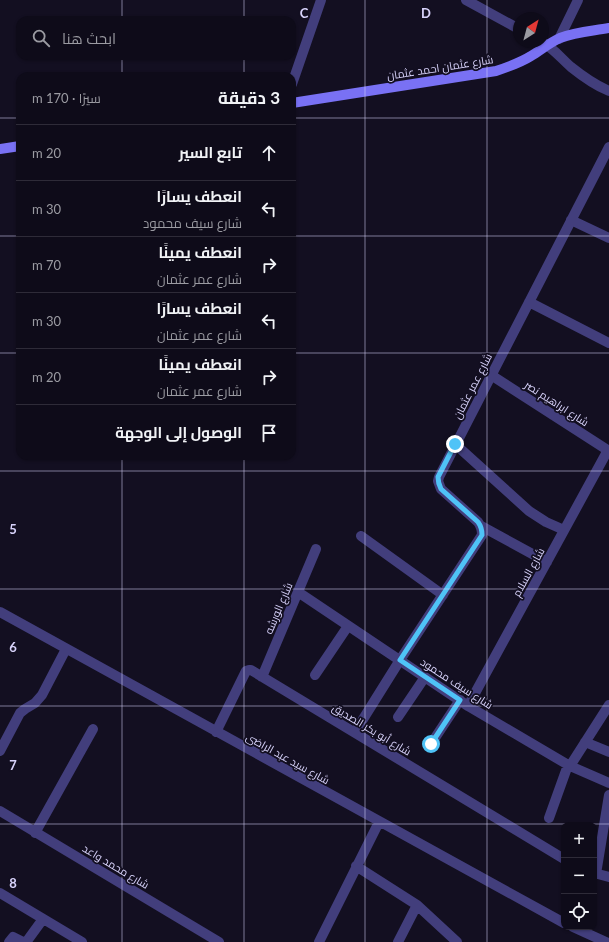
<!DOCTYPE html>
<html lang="ar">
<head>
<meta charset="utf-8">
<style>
	body { margin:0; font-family:Lato,Cairo,sans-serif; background:#1c1926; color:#f1f3f6; direction:rtl }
	.controls { position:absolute; right:12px; bottom:12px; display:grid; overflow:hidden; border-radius:8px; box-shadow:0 1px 3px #0004 }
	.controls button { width:36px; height:36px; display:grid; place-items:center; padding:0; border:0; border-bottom:1px solid #2e2b38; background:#0e0b19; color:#f1f3f6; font:20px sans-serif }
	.compass { position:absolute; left:513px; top:12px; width:36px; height:36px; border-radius:50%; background:#0e0b19; box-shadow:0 1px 3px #0004; rotate:36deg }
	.stop { position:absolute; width:12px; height:12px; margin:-9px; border:3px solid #4fc3f7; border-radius:50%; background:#fff }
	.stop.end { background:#4fc3f7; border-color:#fff; box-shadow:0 1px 4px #0008 }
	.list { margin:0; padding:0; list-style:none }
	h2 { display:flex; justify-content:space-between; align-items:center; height:52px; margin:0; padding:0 16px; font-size:17px }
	h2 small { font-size:13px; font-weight:400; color:#9b9ba2 }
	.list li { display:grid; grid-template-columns:26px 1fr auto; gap:12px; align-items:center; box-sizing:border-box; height:56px; padding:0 16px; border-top:1px solid #2e2b38 }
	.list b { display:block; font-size:15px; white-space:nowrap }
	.list p { margin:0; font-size:13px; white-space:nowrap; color:#9b9ba2 }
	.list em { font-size:13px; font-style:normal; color:#9b9ba2 }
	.icon { flex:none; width:22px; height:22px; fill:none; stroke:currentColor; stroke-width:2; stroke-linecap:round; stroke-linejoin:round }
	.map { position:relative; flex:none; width:609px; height:942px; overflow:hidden; direction:ltr }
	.search { position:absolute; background:#0e0b19; box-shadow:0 1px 3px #0004; left:16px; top:16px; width:280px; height:44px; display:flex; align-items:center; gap:10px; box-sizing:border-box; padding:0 14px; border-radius:12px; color:#9b9ba2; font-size:15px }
	.panel { position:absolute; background:#0e0b19; box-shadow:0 1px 3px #0004; left:16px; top:72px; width:280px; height:388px; border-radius:12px; direction:rtl }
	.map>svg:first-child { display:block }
</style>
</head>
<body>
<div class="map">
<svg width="609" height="942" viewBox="0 0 609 942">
	<rect width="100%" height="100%" fill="#130f21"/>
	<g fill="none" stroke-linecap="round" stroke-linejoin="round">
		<path stroke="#423e7c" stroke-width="10" d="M466,0L519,29
			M559,39L578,0
			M542,42C553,48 562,59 571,67C581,75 597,86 609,91
			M292,84L321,0
			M571,220L609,238
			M529,302L609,343
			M491,375L609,451
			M455,444L529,511L546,522L564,530
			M481,526L547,562
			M361,536L443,595
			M298,592L468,706L570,766L609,783
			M0,612L564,923
			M315,675L348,626
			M262,677L316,549
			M468,706L608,450
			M398,717L425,677
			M216,732L246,671L249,670H251L564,859
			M355,732L400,660L482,535C482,529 481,526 478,522L441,489L438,481L439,477L609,147
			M585,742L609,752
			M431,744L460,700
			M0,751L20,713L25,709L35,703L42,695L66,649
			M570,766L609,705
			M0,811L219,942
			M549,818L568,765
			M35,833L93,729
			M356,866L417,905L457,942
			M594,873L609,877
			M596,874L609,795
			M0,893L82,942
			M573,927L606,942
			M9,942L13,937L23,942L27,941L43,919
			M319,942L379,822
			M398,942L417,905"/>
		<path stroke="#7971f4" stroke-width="10" d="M292,103L496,71C508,67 520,63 531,56C541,50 549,43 560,38C576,32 593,31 609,28
			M0,149L20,146"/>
	</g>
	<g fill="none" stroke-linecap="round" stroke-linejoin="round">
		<path stroke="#4fc3f7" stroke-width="5" d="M431,744L460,700L400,660L482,535C482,530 481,526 478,522L441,489C439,485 438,482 438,477L455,444"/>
	</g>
	<path fill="none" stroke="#d8d3fb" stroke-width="1" stroke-opacity="0.55" d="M122,0V20M244,0V20M365,0V942M487,0V942M122,56V76M244,56V76M0,118H20M292,118H609M0,236H20M292,236H609M0,353H20M292,353H609M122,456V942M244,456V942M0,471H609M0,589H609M0,706H609M0,824H609"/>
	<g text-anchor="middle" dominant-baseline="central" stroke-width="3.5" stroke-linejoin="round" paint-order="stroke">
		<g font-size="11" fill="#d8d3fb" stroke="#130f21">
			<text transform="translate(440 67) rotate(-9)">شارع عثمان احمد عثمان</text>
			<text transform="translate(472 386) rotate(-63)">شارع عمر عثمان</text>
			<text transform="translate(557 403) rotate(33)">شارع ابراهيم نصر</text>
			<text transform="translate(528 572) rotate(-61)">شارع السلام</text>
			<text transform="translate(278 608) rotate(-67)">شارع الورشه</text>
			<text transform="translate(457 683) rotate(33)">شارع سيف محمود</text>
			<text transform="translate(372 729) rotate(31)">شارع أبو بكر الصديق</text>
			<text transform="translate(288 758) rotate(29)">شارع سيد عبد الراضى</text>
			<text transform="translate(116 866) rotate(31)">شارع محمد واعد</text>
		</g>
	</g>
	<g font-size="13" text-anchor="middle" font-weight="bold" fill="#d8d3fb" stroke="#130f21" stroke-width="3.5" stroke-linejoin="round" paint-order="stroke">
		<text x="304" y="18">C</text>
		<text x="426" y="18">D</text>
		<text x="13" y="534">5</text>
		<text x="13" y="652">6</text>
		<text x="13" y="770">7</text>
		<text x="13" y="888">8</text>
	</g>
</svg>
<div class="controls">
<button>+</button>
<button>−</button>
<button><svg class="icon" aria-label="locate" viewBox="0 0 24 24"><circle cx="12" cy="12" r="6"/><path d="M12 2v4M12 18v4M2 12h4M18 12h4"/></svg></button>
</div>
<svg class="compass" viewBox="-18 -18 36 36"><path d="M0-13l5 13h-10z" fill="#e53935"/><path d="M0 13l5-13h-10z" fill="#9b9ba2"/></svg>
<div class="stop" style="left:431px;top:744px"></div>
<div class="stop end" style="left:455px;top:444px"></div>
<div class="search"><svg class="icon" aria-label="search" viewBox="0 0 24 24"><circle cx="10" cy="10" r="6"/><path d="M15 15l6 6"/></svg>ابحث هنا</div>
<section class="panel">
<h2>3 دقيقة<small>سيرًا · 170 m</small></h2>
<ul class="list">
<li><svg class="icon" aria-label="ahead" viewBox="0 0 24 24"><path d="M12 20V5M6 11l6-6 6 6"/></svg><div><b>تابع السير</b></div><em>20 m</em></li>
<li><svg class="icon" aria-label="left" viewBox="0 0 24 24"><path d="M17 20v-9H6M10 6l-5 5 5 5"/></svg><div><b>انعطف يسارًا</b><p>شارع سيف محمود</p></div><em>30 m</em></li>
<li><svg class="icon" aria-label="right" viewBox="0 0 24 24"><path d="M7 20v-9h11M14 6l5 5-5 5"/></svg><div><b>انعطف يمينًا</b><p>شارع عمر عثمان</p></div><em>70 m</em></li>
<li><svg class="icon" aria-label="left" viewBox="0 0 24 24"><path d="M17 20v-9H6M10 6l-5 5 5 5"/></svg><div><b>انعطف يسارًا</b><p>شارع عمر عثمان</p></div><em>30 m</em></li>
<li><svg class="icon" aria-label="right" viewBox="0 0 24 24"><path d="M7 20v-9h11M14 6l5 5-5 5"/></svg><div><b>انعطف يمينًا</b><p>شارع عمر عثمان</p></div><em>20 m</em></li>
<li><svg class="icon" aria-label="arrive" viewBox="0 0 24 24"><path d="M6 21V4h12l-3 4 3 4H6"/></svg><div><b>الوصول إلى الوجهة</b></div></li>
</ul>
</section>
</div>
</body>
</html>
